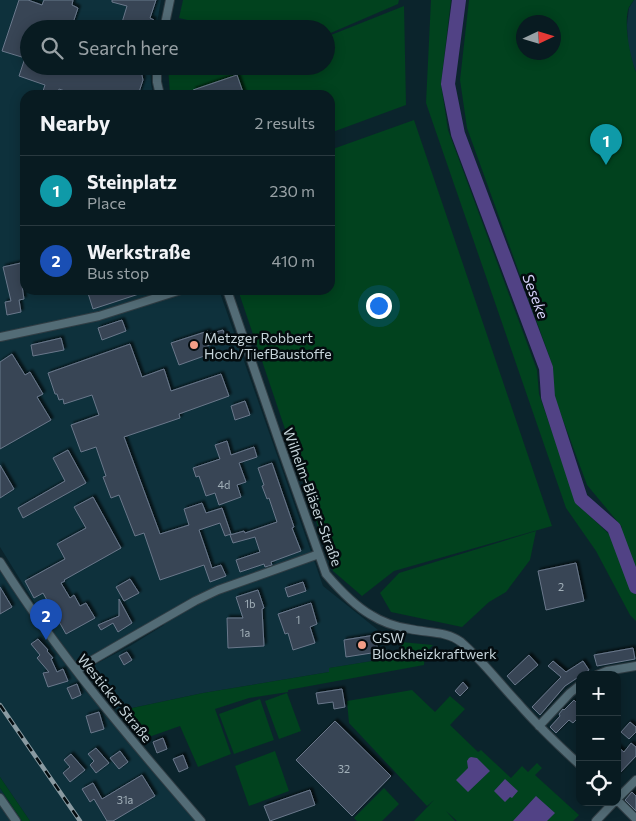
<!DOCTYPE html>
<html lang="en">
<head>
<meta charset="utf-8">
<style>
	body { margin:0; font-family:Commissioner,sans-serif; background:#11242a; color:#f1f3f6 }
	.controls { position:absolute; right:15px; bottom:15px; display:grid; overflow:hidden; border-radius:10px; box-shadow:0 2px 12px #0003 }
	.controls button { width:45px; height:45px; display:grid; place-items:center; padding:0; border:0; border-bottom:1px solid #29393f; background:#081b21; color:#f1f3f6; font:25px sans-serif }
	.compass { position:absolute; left:516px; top:15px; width:45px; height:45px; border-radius:50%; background:#081b21; box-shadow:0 2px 12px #0003; rotate:86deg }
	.you { position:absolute; left:378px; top:305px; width:18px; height:18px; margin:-12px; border:4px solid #fff; border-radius:50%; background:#1a73e8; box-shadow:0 0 0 8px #1a73e833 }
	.badge { display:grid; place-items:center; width:32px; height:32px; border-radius:50%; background:#f49e87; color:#fff; font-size:16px; font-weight:700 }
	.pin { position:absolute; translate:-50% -41px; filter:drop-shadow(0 1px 2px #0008) }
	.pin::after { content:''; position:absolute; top:26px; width:18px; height:15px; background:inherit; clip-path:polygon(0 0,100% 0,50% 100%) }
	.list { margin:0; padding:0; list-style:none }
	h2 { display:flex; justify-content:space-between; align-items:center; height:65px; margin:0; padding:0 20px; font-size:21px }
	h2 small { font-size:16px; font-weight:400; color:#98a1a5 }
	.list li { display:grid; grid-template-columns:32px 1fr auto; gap:15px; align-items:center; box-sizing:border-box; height:70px; padding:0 20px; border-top:1px solid #29393f }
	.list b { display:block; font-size:19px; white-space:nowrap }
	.list p { margin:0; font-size:16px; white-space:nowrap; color:#98a1a5 }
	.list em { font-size:16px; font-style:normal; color:#98a1a5 }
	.icon { flex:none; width:28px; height:28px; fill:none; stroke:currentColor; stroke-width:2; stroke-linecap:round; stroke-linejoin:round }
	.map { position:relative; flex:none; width:636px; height:821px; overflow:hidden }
	.search { position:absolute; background:#081b21; box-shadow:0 2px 12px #0003; left:20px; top:20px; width:315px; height:55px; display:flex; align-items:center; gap:12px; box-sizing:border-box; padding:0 18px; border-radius:28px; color:#98a1a5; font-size:19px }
	.panel { position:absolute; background:#081b21; box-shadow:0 2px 12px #0003; left:20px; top:90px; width:315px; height:205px; border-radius:15px }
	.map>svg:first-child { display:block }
</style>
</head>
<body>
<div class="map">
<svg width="636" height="821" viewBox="0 0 636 821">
	<defs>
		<filter id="shadow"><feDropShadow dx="2.5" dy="-2.5" stdDeviation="1" flood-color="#0009"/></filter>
	</defs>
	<rect width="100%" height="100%" fill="#0b242c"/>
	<path fill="#0e313c" d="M0,0H161L156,29H29V66H150L151,84L153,95H25V290H219L323,586L378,630L385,659L330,668L329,672L203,693L118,711L88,673L90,667L130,646L164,625L162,619L79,667L47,623L0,547Z
		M634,0H636V72L633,65L628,45L627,25L629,8Z
		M0,563L45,635L197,821H30L0,777Z
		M0,788L22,821H0Z"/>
	<path fill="#01421e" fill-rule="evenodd" d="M183,0H399L398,4L326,35V29H224L179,18Z
		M431,0H451L441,84L448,130L537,370L539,394L577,504L610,535L615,546L622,527L587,485L553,393L552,364L467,128L460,80L469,0H634C632,2 631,5 629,7C623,22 630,57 636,72V621L630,615L596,551L566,508L426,103ZM524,22H554V52H524Z
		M404,6L406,105L330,133V95H170L168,66H326V37Z
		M174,22L205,29H173Z
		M414,120L552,526L394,571L362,596L333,571L238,290H330V150Z
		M536,531L530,560L506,592L489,602L462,627L391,612L380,593L399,573Z
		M401,642L433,645L425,653L424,665L288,690V692L249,698L215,709L231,754L198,767L180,726L146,738L144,735L140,739L118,711L203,693L329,672V668L403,656Z
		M412,690L435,712L450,696L465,709L450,725L478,752L481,750L511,778L522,766L528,772L537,763L542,768L535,775L579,815L573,821H457L446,811L455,821H414L434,800L427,806L349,723L347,701Z
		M287,693L301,731L279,739L265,701Z
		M260,699L274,740L234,754L219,714Z
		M275,751L289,791L249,806L235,766Z
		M0,777L30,821H22L0,788Z
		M384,788L399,804L382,821H357L354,818Z"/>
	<path fill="#514285" d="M471,757L477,758L490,771L468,792L456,780L468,768L467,761L469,758Z
		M505,779L518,791L512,798L510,797L505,802L494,791Z
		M536,796L555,813L547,821H513Z"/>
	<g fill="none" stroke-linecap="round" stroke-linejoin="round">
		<path stroke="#514285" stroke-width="14" d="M459,0L448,84L458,134L546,368L548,397L581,499L614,528L636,587"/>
	</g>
	<path fill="#374455" stroke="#6a788b" filter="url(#shadow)" d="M19,0H28L42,5L44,0H73L72,5L78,8L71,29H29V66H140L143,80L138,95H77L59,89L57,95H46L42,94L45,85L19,76L25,58L2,51Z
		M112,0H156L150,18L154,20L151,29H120L127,6L112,2Z
		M237,75L244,95H195L193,90Z
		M25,262V279H21L24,299L19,300L21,312L7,315L5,302L11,301L3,267Z
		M87,290H148V291L93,309Z
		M122,320L126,331L102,340L98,328Z
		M223,330L227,340L204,347L207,355L179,365L171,343L208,331L209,334Z
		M61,338L64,350L33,356L31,345Z
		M130,344L142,377L164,369L171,391L221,374L229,396L179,414L180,418L124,437L160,534L189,525L184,509L202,503L206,513L222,508L231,534L225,536L220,523L199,530L212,568L221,565L226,576L210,582L204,565L160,580L144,533L135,536L119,495L111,498L103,477L106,476L96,447L81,452L71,425L99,415L92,395L64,404L63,399L59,400L57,394H55L48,373Z
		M12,354L25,375L30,372L43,394L37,397L51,420L0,449V362Z
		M245,401L250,415L235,420L231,406Z
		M227,441L231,455L254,447L257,457L239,463L246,482L237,485L241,497L219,505L215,493L206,496L199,476L196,477L193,468L220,459L215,445Z
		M68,450L86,483L23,518L18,508L65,481L53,458Z
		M272,463L294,527L292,528L301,551L271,562L272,565L265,567L264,564L240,572L236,560L260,552L255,537L233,543L230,535L244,531L245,533L277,522L269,498L267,499L262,486L264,485L258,468Z
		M0,465L14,489L0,498Z
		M93,497L121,548L64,580L65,581L61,583L70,598L74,595L80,606L86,603L95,618L66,634L43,593L34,598L25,581L65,559L57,544L86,528L74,507Z
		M576,563L584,601L546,610L538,571Z
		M130,579L139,593L124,601L116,587Z
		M303,582L306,591L288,597L285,588Z
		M0,587L12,607L0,614Z
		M258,590L264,608L262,609L264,646L228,648L227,618H243L236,597Z
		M119,599L132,623L118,632L113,623L101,630L98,625L119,616Z
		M311,603L317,624L310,627L315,643L293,650L288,633L285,634L278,614Z
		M375,635L378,652L346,657L344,640Z
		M38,639L48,650L47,651L53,658L51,659L57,672L63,669L68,681L48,687L43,673L49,672L37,658L40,655L31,644Z
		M633,648L635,659L597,666L594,655Z
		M127,652L132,660L124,665L119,656Z
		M529,655L538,665L515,685L507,676Z
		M553,661L566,672L583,661L589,670L582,675H580V676L565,686L540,715L532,707L561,677L548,666Z
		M463,682L468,688L460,696L455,691Z
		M77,684L81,695L72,699L67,688Z
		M342,689L345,707L334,709L333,702L318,704L316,693Z
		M574,700L580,706V712L577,715L578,718L573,723L569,720L556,733L550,727L560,716L559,714L563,709L564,710Z
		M99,712L104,729L91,733L86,716Z
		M335,721L391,776L352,816L296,760Z
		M630,722L636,727V732L629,739L621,732Z
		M163,738L167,749L157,753L153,742Z
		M631,743L636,747V756L617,776V746L624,752Z
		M96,748L109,763L96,773L90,765L94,761L88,754Z
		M120,751L128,762L119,769L110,758Z
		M71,754L85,770L70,782L63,773L70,767L64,760Z
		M183,755L188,768L179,772L173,759Z
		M142,775L155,796L113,821H107L94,799L90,802L82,789L93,783L102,799Z
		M310,790L315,805L270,821L264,806Z
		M632,792L636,796V811L625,800Z"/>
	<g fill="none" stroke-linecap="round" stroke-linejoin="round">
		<defs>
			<path id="minor" d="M164,29L170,0
				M157,66V82L160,95
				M227,290L282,450L326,574C338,588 355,606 371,615C382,622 397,627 410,629C427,633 447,631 461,642C482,660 499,683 518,703C537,725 558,745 580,765
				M0,337L99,316L181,290
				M0,562C58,654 129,738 201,821
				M77,671L84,665L127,640L195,601L218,590L319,554
				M597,675L607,671L636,666
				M539,726L570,693L580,685
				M0,798L16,821
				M617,799L636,780
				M617,800L636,819
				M596,821L614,802"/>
		</defs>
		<use href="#minor" stroke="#303d44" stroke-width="10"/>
		<use href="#minor" stroke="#536c76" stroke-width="8"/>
		<defs>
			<path id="rail" d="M0,705L80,821"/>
		</defs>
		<use href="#rail" stroke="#8a9ba2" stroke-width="4.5"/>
		<use href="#rail" stroke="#040c0f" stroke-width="2.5" stroke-dasharray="8" stroke-linecap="butt"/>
	</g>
	<g fill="#f49e87" stroke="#040c0f" stroke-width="2">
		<circle cx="194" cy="345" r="5"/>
		<circle cx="362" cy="645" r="5"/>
	</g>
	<g text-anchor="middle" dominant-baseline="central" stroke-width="5" stroke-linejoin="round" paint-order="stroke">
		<g font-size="11" fill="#a2b0b9">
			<text x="224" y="484">4d</text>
			<text x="561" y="586">2</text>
			<text x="250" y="603">1b</text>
			<text x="298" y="619">1</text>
			<text x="245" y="632">1a</text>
			<text x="344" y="768">32</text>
			<text x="125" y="799">31a</text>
		</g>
		<g font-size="14" fill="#c6d4da" stroke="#040c0f" text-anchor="start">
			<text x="204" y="337">Metzger Robbert<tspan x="204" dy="16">Hoch/TiefBaustoffe</tspan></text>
			<text x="372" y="637">GSW<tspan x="372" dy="16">Blockheizkraftwerk</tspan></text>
		</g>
		<g font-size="14" fill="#c6d4da" stroke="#040c0f">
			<text transform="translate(313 497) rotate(70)">Wilhelm-Bläser-Straße</text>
			<text transform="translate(115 698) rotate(51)">Westicker Straße</text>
		</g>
		<g font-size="15" font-style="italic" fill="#d7d2fa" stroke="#040c0f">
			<text transform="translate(536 296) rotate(69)">Seseke</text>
		</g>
	</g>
</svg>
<div class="controls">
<button>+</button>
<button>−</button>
<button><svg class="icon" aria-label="locate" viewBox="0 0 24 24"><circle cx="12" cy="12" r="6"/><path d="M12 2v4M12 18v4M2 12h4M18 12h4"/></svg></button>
</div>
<svg class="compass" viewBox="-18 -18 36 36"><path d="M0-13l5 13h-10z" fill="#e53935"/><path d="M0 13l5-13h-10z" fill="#98a1a5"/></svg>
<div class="you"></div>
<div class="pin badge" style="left:606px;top:165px;background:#0f9aa8">1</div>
<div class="pin badge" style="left:46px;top:640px;background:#1a4fb4">2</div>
<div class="search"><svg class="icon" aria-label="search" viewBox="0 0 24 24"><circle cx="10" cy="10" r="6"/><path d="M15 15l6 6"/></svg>Search here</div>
<section class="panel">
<h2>Nearby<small>2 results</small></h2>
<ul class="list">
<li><span class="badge" style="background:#0f9aa8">1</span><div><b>Steinplatz</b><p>Place</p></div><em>230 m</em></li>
<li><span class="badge" style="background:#1a4fb4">2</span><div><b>Werkstraße</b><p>Bus stop</p></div><em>410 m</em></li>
</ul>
</section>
</div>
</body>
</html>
